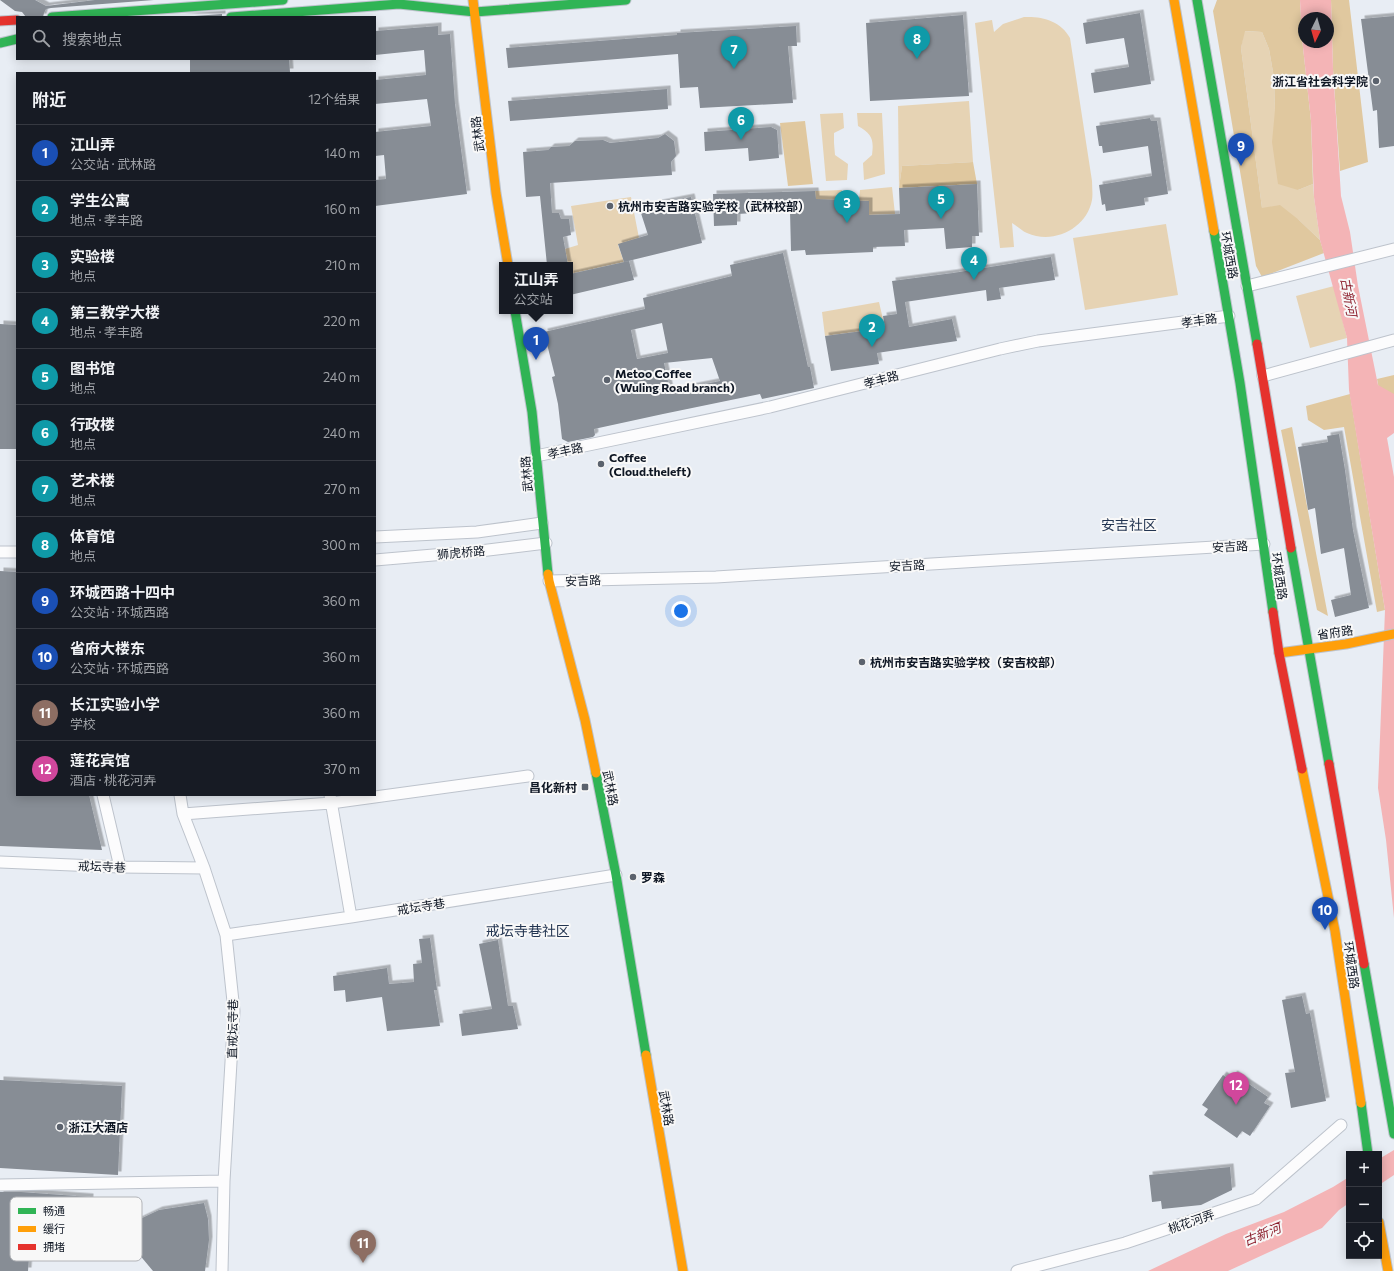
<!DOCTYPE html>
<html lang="zh">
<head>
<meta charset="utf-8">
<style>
	body { margin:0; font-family:Commissioner,"Noto Sans SC",sans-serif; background:#20242c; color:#f1f3f6 }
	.controls { position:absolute; right:12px; bottom:12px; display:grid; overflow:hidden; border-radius:0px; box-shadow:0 2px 10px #0003 }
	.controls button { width:36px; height:36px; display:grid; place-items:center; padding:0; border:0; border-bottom:1px solid #363941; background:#171b24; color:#f1f3f6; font:20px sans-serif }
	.compass { position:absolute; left:1298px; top:12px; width:36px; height:36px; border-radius:50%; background:#171b24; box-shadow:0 2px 10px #0003; rotate:185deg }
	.you { position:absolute; left:681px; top:611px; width:14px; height:14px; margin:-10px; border:3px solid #fff; border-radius:50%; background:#1a73e8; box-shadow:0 0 0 6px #1a73e833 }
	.badge { display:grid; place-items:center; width:26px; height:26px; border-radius:50%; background:#aeb2b8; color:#fff; font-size:13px; font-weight:700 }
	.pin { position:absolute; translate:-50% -33px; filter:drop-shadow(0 1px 2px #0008) }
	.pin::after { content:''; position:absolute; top:21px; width:14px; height:12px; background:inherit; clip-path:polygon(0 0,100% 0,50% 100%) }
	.popup { position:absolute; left:499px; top:262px; width:74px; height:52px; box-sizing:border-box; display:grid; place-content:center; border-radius:0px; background:#171b24; filter:drop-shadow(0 1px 3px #0005); font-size:13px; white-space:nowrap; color:#9ea1a6 }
	.popup b { font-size:15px; color:#f1f3f6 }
	.popup::after { content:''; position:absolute; left:50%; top:100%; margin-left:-8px; border:8px solid transparent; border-top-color:#171b24 }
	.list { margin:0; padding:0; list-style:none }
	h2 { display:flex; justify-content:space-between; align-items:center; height:52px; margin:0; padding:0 16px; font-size:17px }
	h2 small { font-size:13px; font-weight:400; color:#9ea1a6 }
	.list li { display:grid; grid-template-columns:26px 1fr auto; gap:12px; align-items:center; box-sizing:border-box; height:56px; padding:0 16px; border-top:1px solid #363941 }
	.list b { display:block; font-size:15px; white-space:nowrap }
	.list p { margin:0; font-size:13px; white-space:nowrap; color:#9ea1a6 }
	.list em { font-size:13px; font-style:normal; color:#9ea1a6 }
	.icon { flex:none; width:22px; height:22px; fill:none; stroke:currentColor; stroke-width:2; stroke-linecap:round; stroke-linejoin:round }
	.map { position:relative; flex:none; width:1394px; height:1271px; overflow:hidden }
	.search { position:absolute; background:#171b24; box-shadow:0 2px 10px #0003; left:16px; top:16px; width:360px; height:44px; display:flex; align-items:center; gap:10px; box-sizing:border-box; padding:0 14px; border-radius:0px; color:#9ea1a6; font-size:15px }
	.panel { position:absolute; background:#171b24; box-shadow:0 2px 10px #0003; left:16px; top:72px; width:360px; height:724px; border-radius:0px }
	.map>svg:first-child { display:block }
</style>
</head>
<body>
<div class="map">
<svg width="1394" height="1271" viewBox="0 0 1394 1271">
	<defs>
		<filter id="shadow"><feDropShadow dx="3.5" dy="-3.5" stdDeviation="0" flood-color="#0004"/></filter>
	</defs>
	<rect width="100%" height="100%" fill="#e8edf4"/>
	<path fill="#e6d3b4" d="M1024,17C1042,16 1061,21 1070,38L1092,181C1092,187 1093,194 1092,200C1087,228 1054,245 1027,233C1022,231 1017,226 1012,223L1014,247L1000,248L975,23L992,20L994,32L1003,24Z
		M1244,31L1262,32L1269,49L1274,78L1275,110L1298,190L1313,184L1314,197L1320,240L1299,220L1262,208L1241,48Z
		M969,101L973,162L902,166L899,188L898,106Z
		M843,113L844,128L834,133V143L835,155L848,164L847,180L826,181L820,114Z
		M857,113H882L885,174L864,180L863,163L872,155C874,139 872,134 858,126Z
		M892,187L895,214L869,215V201H859L860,190Z
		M842,190V200L816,209L815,191Z
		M631,197L639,238L618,245L624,262L570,274V265H568L565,249L578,245L571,206Z
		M1166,224L1178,295L1085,310L1073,238Z
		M1334,286L1347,338L1310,348L1296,296Z
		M879,302L885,328L825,336L822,312Z"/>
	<path fill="#e0c89f" d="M1217,0H1300L1302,38L1311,121L1313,184L1298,190L1278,184L1272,142L1275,110L1274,78L1269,49L1262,32L1245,31L1241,48L1262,208L1280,205L1299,220L1320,240L1324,253L1262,277L1256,266L1213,11Z
		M1331,0H1349L1368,162L1340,171L1333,69Z
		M805,121L813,184L788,186L780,123Z
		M973,162L977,184L899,188L902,166Z
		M1394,375V422L1385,420L1377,379Z
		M1350,394L1385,610L1377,612L1344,427L1324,430L1308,420L1306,406Z
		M1292,427L1328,616L1317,610L1281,430Z"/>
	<path fill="#f4b4b6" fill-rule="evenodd" d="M1300,0H1331L1333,69L1341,196L1350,232L1358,286L1378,385L1394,394V433L1387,438L1394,477V918L1386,840L1378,788L1385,610L1349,390L1347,338L1320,240L1314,197L1311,121L1302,38ZM1304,18H1328V42H1304Z
		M1394,1150V1175L1379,1185V1159Z
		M1349,1177V1203L1339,1210L1322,1228L1228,1271H1148L1226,1234L1284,1212L1333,1187Z"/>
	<path fill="#878d95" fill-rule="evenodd" filter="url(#shadow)" d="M0,0H35L46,6L95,0H154L51,8L46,9L44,13L43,17H26L22,12L15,11Z
		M1140,13L1151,84L1094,93L1091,73L1129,67L1124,38L1086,44L1083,23Z
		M222,14V17H181Z
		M963,15L969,96L870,101L866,23Z
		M1394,16V146L1379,148L1377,110L1373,111L1361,19Z
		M438,26V35L450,34L455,104L467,194L375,206V180L386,179L384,155L375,156V132L431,126L427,99L375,104V80L426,75L424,50L375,55V31Z
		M796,26L797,46H788L793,103L700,108L698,87L680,88L678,54L508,68L506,48L677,35V33Z
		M190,59H289L290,72L190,73Z
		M667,89L668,109L510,121L508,101Z
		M1150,118L1151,121H1157L1168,194L1144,198L1145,205L1106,211L1105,204L1102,205L1099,185L1152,176L1148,146L1103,153L1102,146H1099L1096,126Z
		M771,127L777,130L779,158L749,161L748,148L705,151L704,132Z
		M665,134L674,141L676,156L671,162L672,175L550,183L552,213H559L561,219H569L571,235L563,237L568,265H547L540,196L526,197L523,152L548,150L551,147L569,146L575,141L603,140L610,143L658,138Z
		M977,184L979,236H972V247L946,249L944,228L904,230L905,246L873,247V252L806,255L805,250L791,251L790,211L737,214V225L714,226L713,194L815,191L816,199L869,201V215L900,214L899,188Z
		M691,197L702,243L624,262L618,244L648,235L639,207Z
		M783,253L808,367H810L814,388L762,399L760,394L663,414L594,429L595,435L593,437L568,442L562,439L558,404L552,377L555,376L544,332L645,309L643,298L732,276L730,265ZM662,323L668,353L637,359L631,330ZM712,358L720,381L670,391L664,363Z
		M1051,257L1055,280L999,288L1001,299L987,301L986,290L905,302L909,327L952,319L957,341L877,353L879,364L831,371L825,336L885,328L883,316L897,314L892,281L953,273Z
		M629,261L634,280L570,295V274Z
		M0,324L17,325V449H0Z
		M1339,434L1345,470L1353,530L1369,608L1335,617L1331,600L1351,595L1344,548L1321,554L1315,508L1308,510L1298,447L1328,442L1327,436Z
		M0,571L17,572V795H89L102,850L0,846Z
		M430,938L437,990H434L440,1026L387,1031L382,997L346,1002L345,990L334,991L333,976L387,968L389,984L414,982L413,964L422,963L419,939Z
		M498,940L508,1006H513L518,1029L462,1036L459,1014L492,1009L479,944Z
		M1302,996L1306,1014L1310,1013L1326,1101L1291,1108L1285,1073L1295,1072L1282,1000Z
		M1234,1074L1268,1097L1264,1103L1270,1106L1250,1136L1242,1131L1237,1138L1204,1115L1208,1109L1202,1105L1223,1075L1230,1080Z
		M0,1080L122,1086L118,1175L0,1168Z
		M1230,1167L1232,1190L1201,1205L1162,1209L1161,1201L1152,1202L1149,1175Z
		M0,1192H21L90,1197L88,1247L30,1243L28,1271H0Z
		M204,1203L208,1219L209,1240L205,1271H153L138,1253L125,1234L138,1220L159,1210Z"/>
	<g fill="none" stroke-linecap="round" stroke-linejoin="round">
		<defs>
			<path id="street" d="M1247,286L1394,249
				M1263,376L1394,340
				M536,456L770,407L1000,349L1038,341L1229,316
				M375,537L477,532L542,523
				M0,552H17
				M375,560L480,551L546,543
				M549,581L716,577L1264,544
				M103,795L120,867
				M180,795L183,814L204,868L226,935L234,1011L224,1181L222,1271
				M330,795L351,917
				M183,814L331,803L528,776
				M0,862L120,867L204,868
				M226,935L351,917L616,875
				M0,1185L224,1181
				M1017,1271L1125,1243L1256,1199L1341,1125"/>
			<path id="fast" d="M1197,0L1257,344
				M52,17L283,0
				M231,17L399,4L475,12L626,0
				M0,43L17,39
				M1214,231L1240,383L1273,612
				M515,311L532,412L548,574
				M1291,548L1329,764
				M596,773L616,875L646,1055
				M1364,964L1394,1134
				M1361,1103L1368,1154"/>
			<path id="slow" d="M473,0L496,193L508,265
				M1174,0L1214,231
				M548,574L549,581L585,720L596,773
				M1279,653L1346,644L1394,634
				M1302,769L1335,931L1361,1103
				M646,1055L683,1271
				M1379,1222L1388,1271"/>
			<path id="jam" d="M0,21L17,20
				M1257,344L1291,548
				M1273,612L1279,653L1302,769
				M1329,764L1364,964"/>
		</defs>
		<use href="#street" stroke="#bdc3cc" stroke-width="13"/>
		<use href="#fast" stroke="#bdc3cc" stroke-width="11"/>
		<use href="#slow" stroke="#bdc3cc" stroke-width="11"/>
		<use href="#jam" stroke="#bdc3cc" stroke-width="11"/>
		<use href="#street" stroke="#fcfcfd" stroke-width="11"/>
		<use href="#fast" stroke="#30b455" stroke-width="9"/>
		<use href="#slow" stroke="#ff9f0a" stroke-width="9"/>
		<use href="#jam" stroke="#e5322d" stroke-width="9"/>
	</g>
	<g fill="#5b626d" stroke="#f8f8f8" stroke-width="1.5">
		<circle cx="1376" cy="81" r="4"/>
		<circle cx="610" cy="206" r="4"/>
		<circle cx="607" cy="380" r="4"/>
		<circle cx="601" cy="464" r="4"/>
		<circle cx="862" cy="662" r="4"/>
		<rect x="581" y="783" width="8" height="8" rx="2"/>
		<circle cx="633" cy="877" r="4"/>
		<circle cx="60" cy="1127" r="4"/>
	</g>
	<g text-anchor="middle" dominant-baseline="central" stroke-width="4" stroke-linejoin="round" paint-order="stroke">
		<g font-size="12" font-weight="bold" fill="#0f1724" stroke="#f8f8f8" text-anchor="start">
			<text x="1368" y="81" text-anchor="end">浙江省社会科学院</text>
			<text x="618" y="206">杭州市安吉路实验学校（武林校部）</text>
			<text x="615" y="373">Metoo Coffee<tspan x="615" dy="14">(Wuling Road branch)</tspan></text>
			<text x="609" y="457">Coffee<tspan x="609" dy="14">(Cloud.theleft)</tspan></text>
			<text x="870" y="662">杭州市安吉路实验学校（安吉校部）</text>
			<text x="577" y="787" text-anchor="end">昌化新村</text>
			<text x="641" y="877">罗森</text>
			<text x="68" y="1127">浙江大酒店</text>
		</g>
		<g font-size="12" fill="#0f1724" stroke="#f8f8f8">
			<text transform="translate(477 134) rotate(-97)">武林路</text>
			<text transform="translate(1230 255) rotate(80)">环城西路</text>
			<text transform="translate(1199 320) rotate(-8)">孝丰路</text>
			<text transform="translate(881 379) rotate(-15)">孝丰路</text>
			<text transform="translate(565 450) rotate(-12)">孝丰路</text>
			<text transform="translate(526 474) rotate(-95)">武林路</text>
			<text transform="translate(1230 546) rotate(-3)">安吉路</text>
			<text transform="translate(461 552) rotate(-5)">狮虎桥路</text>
			<text transform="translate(907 565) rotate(-3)">安吉路</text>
			<text transform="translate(1280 576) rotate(82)">环城西路</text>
			<text transform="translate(583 580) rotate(-2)">安吉路</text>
			<text transform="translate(1335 632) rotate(-8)">省府路</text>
			<text transform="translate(611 788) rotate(79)">武林路</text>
			<text transform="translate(102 866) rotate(2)">戒坛寺巷</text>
			<text transform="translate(421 906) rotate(-9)">戒坛寺巷</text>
			<text transform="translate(1352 965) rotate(82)">环城西路</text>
			<text transform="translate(232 1029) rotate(-89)">直戒坛寺巷</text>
			<text transform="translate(667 1108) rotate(80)">武林路</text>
			<text transform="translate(1191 1221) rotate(-19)">桃花河弄</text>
		</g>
		<g font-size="13" font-style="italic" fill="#8c1f2d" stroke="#f8f8f8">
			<text transform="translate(1349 297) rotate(80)">古新河</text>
			<text transform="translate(1262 1234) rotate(-22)">古新河</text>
		</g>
		<g font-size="14" fill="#233551" stroke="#f8f8f8">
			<text x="1129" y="524">安吉社区</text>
			<text x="528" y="930">戒坛寺巷社区</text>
		</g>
	</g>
	<rect x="10" y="1197" width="132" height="64" rx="6" fill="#f8f8f8" stroke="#b2b4b8" stroke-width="1"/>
	<rect x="18" y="1208" width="18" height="6" fill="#30b455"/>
	<rect x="18" y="1226" width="18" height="6" fill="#ff9f0a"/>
	<rect x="18" y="1244" width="18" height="6" fill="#e5322d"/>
	<g font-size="11" fill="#0f1724">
		<text x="43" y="1215">畅通</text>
		<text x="43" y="1233">缓行</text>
		<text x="43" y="1251">拥堵</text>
	</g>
</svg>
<div class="controls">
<button>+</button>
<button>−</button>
<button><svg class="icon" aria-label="locate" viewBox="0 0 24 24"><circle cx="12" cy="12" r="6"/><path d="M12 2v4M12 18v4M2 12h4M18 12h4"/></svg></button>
</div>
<svg class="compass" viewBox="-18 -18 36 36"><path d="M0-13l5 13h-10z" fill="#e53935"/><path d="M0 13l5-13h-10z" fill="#9ea1a6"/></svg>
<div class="you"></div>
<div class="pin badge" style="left:536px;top:360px;background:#1a4fb4">1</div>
<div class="popup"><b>江山弄</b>公交站</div>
<div class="pin badge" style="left:872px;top:347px;background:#0f9aa8">2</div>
<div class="pin badge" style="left:847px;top:223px;background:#0f9aa8">3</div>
<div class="pin badge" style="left:974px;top:280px;background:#0f9aa8">4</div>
<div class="pin badge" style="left:941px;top:219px;background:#0f9aa8">5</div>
<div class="pin badge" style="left:741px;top:140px;background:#0f9aa8">6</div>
<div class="pin badge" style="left:734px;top:69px;background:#0f9aa8">7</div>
<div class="pin badge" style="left:917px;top:59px;background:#0f9aa8">8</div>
<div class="pin badge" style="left:1241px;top:166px;background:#1a4fb4">9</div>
<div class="pin badge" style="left:1325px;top:930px;background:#1a4fb4">10</div>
<div class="pin badge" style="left:363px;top:1263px;background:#8d6e63">11</div>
<div class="pin badge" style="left:1236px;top:1105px;background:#d1479c">12</div>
<div class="search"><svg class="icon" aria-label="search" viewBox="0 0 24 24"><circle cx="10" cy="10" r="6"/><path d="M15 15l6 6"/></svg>搜索地点</div>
<section class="panel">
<h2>附近<small>12个结果</small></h2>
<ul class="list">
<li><span class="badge" style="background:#1a4fb4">1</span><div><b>江山弄</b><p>公交站 · 武林路</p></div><em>140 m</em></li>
<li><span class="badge" style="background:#0f9aa8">2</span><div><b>学生公寓</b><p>地点 · 孝丰路</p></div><em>160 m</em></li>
<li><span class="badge" style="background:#0f9aa8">3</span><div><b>实验楼</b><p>地点</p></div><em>210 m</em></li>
<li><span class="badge" style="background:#0f9aa8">4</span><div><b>第三教学大楼</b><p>地点 · 孝丰路</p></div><em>220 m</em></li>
<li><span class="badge" style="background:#0f9aa8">5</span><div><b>图书馆</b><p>地点</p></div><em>240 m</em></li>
<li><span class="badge" style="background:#0f9aa8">6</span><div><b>行政楼</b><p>地点</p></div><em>240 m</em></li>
<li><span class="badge" style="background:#0f9aa8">7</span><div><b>艺术楼</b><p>地点</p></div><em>270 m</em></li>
<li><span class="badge" style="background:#0f9aa8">8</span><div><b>体育馆</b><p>地点</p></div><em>300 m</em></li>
<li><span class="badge" style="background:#1a4fb4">9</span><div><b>环城西路十四中</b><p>公交站 · 环城西路</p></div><em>360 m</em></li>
<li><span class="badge" style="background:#1a4fb4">10</span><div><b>省府大楼东</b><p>公交站 · 环城西路</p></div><em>360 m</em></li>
<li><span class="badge" style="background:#8d6e63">11</span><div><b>长江实验小学</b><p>学校</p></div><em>360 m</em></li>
<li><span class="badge" style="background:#d1479c">12</span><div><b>莲花宾馆</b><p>酒店 · 桃花河弄</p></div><em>370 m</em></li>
</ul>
</section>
</div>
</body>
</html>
